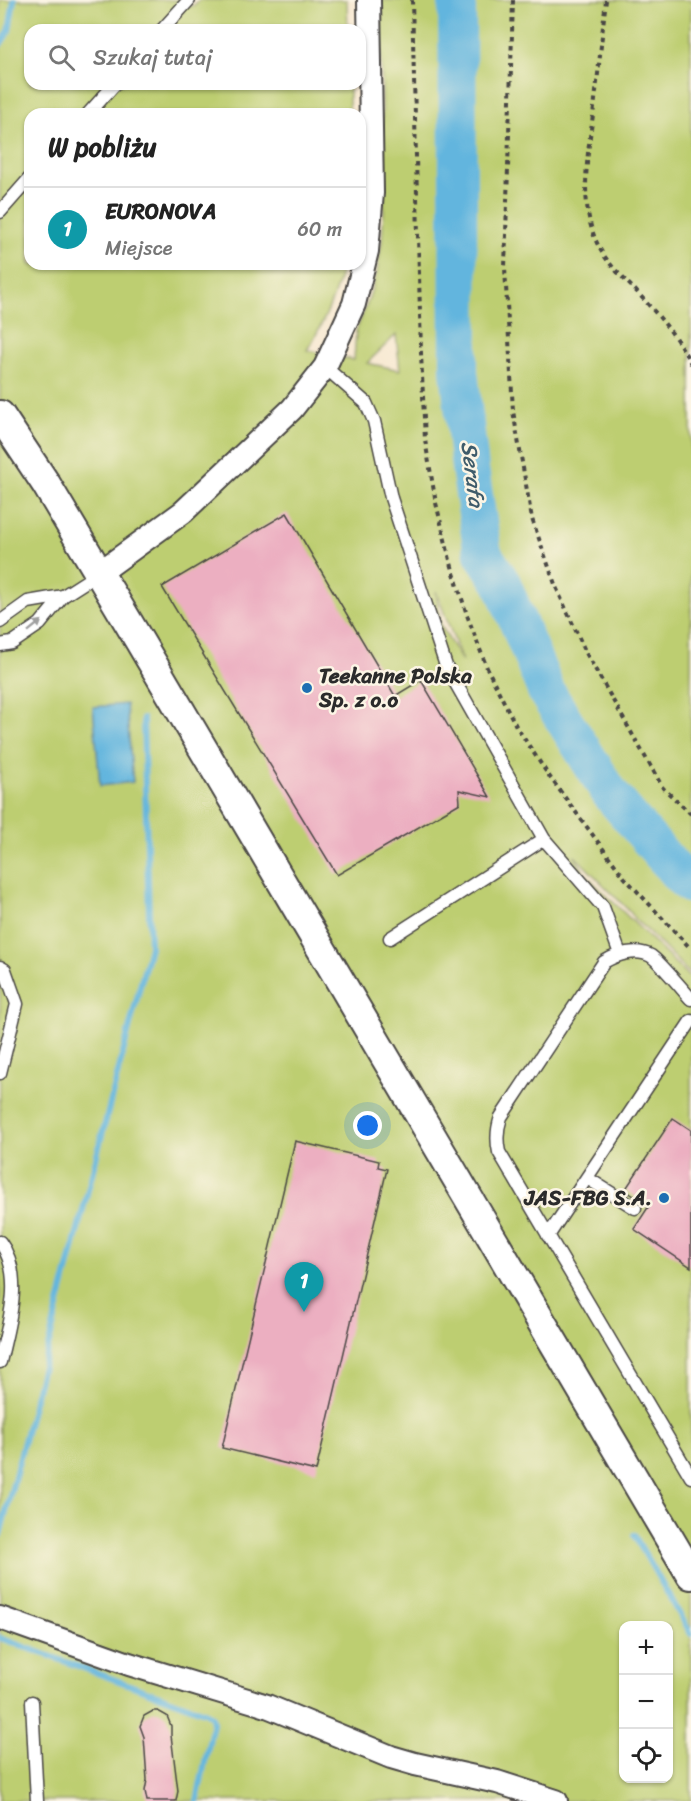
<!DOCTYPE html>
<html lang="pl">
<head>
<meta charset="utf-8">
<style>
	body { margin:0; font-family:Sriracha,sans-serif; background:#f2f2f2; color:#222 }
	.controls { position:absolute; right:18px; bottom:18px; display:grid; overflow:hidden; border-radius:12px; box-shadow:0 2px 4px #0004 }
	.controls button { width:54px; height:54px; display:grid; place-items:center; padding:0; border:0; border-bottom:2px solid #e0e0e0; background:#fff; color:#222; font:30px sans-serif }
	.you { position:absolute; left:368px; top:1126px; width:21px; height:21px; margin:-15px; border:4px solid #fff; border-radius:50%; background:#1a73e8; box-shadow:0 0 0 9px #1a73e833 }
	.badge { display:grid; place-items:center; width:39px; height:39px; border-radius:50%; background:#1f6fb2; color:#fff; font-size:20px; font-weight:700 }
	.pin { position:absolute; translate:-50% -50px; filter:drop-shadow(0 2px 3px #0008) }
	.pin::after { content:''; position:absolute; top:32px; width:21px; height:18px; background:inherit; clip-path:polygon(0 0,100% 0,50% 100%) }
	.list { margin:0; padding:0; list-style:none }
	h2 { display:flex; justify-content:space-between; align-items:center; height:78px; margin:0; padding:0 24px; font-size:26px }
	h2 small { font-size:20px; font-weight:400; color:#767676 }
	.list li { display:grid; grid-template-columns:39px 1fr auto; gap:18px; align-items:center; box-sizing:border-box; height:84px; padding:0 24px; border-top:2px solid #e0e0e0 }
	.list b { display:block; font-size:22px; white-space:nowrap }
	.list p { margin:0; font-size:20px; white-space:nowrap; color:#767676 }
	.list em { font-size:20px; font-style:normal; color:#767676 }
	.icon { flex:none; width:33px; height:33px; fill:none; stroke:currentColor; stroke-width:2; stroke-linecap:round; stroke-linejoin:round }
	.map { position:relative; flex:none; width:691px; height:1801px; overflow:hidden }
	.search { position:absolute; background:#fff; box-shadow:0 2px 4px #0004; left:24px; top:24px; width:342px; height:66px; display:flex; align-items:center; gap:15px; box-sizing:border-box; padding:0 21px; border-radius:18px; color:#767676; font-size:22px }
	.panel { position:absolute; background:#fff; box-shadow:0 2px 4px #0004; left:24px; top:108px; width:342px; height:162px; border-radius:18px }
	.map>svg:first-child { display:block }
</style>
</head>
<body>
<div class="map">
<svg width="691" height="1801" viewBox="0 0 691 1801">
	<rect width="100%" height="100%" fill="#fcf5e5"/>
	<filter id="ink" filterUnits="userSpaceOnUse"><feTurbulence type="fractalNoise" baseFrequency=".0167" numOctaves="2"/><feDisplacementMap in="SourceGraphic" scale="12" xChannelSelector="R" yChannelSelector="G"/><feConvolveMatrix kernelMatrix="1 2 1 2 8 2 1 2 1" color-interpolation-filters="sRGB"/></filter>
	<filter id="wash" filterUnits="userSpaceOnUse"><feTurbulence type="fractalNoise" baseFrequency=".008" numOctaves="4" result="noise"/><feDisplacementMap in="SourceGraphic" scale="24" xChannelSelector="R" yChannelSelector="G"/><feGaussianBlur stdDeviation="1.35" result="paint"/><feColorMatrix in="noise" values="0 0 0 0 0 0 0 0 0 0 0 0 0 0 0 0 0 1.4 0 .05"/><feComposite in="paint" operator="in"/></filter>
	<g filter="url(#wash)">
		<rect width="100%" height="100%" fill="#f7e7cf"/>
		<path fill="#bdce71" stroke="#747c4e" stroke-width="1.5" fill-rule="evenodd" d="M0,0H181L177,5L193,6L199,0H347L348,30H30V84H349V114H30V264H343C336,295 324,323 307,350L354,360L356,331L367,304L377,272L382,241L384,206L380,0H691V975L647,930L635,920L631,913L574,855L585,874L691,979V1801H0ZM396,335L400,370L367,363ZM436,591L462,661L441,626ZM624,1626H668V1778H624Z"/>
		<path fill="#62b5de" stroke="#467084" stroke-width="1.5" d="M126,704L133,782L100,786L93,707Z"/>
		<g fill="none" stroke-linecap="round" stroke-linejoin="round">
			<path stroke="#62b5de" stroke-width="6" d="M0,45L9,31L14,0
				M0,1535L150,947L143,719
				M634,1535L691,1634
				M0,1638L207,1713L212,1717L213,1723L197,1801"/>
			<path stroke="#62b5de" stroke-width="38" d="M457,0L459,371L470,468L483,554L502,583L547,693L611,795L682,878L691,885"/>
		</g>
		<g id="blocks">
			<path fill="#ecafc1" d="M287,513L395,696L421,680L490,797L459,790L460,803L337,875L162,587Z
				M673,1118L691,1130V1267L634,1229L649,1206L625,1190Z
				M295,1141L379,1161L378,1167L387,1169L316,1471L222,1448Z
				M153,1711H158L167,1716L171,1726V1735L178,1791L176,1801H147L145,1791L147,1780L144,1737L140,1726L144,1716Z"/>
		</g>
	</g>
	<g filter="url(#ink)">
		<use href="#blocks" fill-opacity="0" stroke="#4a4744" stroke-width="1.5"/>
		<g fill="none" stroke-linecap="round" stroke-linejoin="round">
			<defs>
				<path id="service" d="M162,30L189,0
					M88,114L115,84
					M0,212L30,178
					M325,367L366,403L374,421L391,498L446,666L544,839L390,938
					M0,622L28,602L63,596
					M0,645L12,643L40,624L63,596L99,573
					M544,839L603,907L620,954
					M0,967L5,970L17,1004L0,1073
					M691,999C682,989 660,962 651,956C637,948 617,954 604,962L501,1117C497,1129 496,1139 499,1152L691,1477
					M587,1178L635,1208
					M548,1236L691,1021
					M0,1242C25,1275 8,1325 0,1362
					M32,1702L37,1801"/>
				<path id="minor" d="M99,573L183,512L292,409L325,367L354,304L367,251L372,193L369,0
					M0,1618L129,1664L267,1706L391,1757L415,1764L497,1782L556,1801"/>
				<path id="tertiary" d="M0,415L46,484L140,642L691,1575"/>
			</defs>
			<use href="#service" stroke="#4a4744" stroke-width="15"/>
			<use href="#minor" stroke="#4a4744" stroke-width="26"/>
			<use href="#tertiary" stroke="#4a4744" stroke-width="32"/>
			<path stroke="#4a4744" stroke-width="4" stroke-dasharray="4.5 4.5" stroke-linecap="butt" d="M412,0L421,353L425,440L436,503L450,560L467,615L487,668L516,726L549,776L624,877L691,949
				M513,0L505,268L513,411L532,519L556,587L586,653L663,788L691,814
				M606,0C602,33 599,67 595,100C589,148 576,205 600,249C609,265 623,278 636,291C657,314 677,336 691,364"/>
			<use href="#service" stroke="#fff" stroke-width="12"/>
			<use href="#minor" stroke="#fff" stroke-width="22"/>
			<use href="#tertiary" stroke="#fff" stroke-width="28"/>
		</g>
		<defs><path id="oneway-solid" d="M-6-.8H1V-3.2L6.5 0L1 3.2V.8H-6Z" transform="scale(1.5)"/></defs>
		<use fill="#a0a0a0" href="#oneway-solid" transform="translate(35 626) rotate(-39)"/>
	</g>
	<g fill="#1f6fb2" stroke="#fcf5e5" stroke-width="2">
		<circle cx="307" cy="688" r="6"/>
		<circle cx="664" cy="1198" r="6"/>
	</g>
	<g text-anchor="middle" dominant-baseline="central" stroke-width="5" stroke-linejoin="round" paint-order="stroke">
		<g font-size="21" font-weight="bold" fill="#2b2b2b" stroke="#fcf5e5" text-anchor="start">
			<text x="319" y="676">Teekanne Polska<tspan x="319" dy="24">Sp. z o.o</tspan></text>
			<text x="652" y="1198" text-anchor="end">JAS-FBG S.A.</text>
		</g>
		<g font-size="22" font-style="italic" fill="#3e5b6a" stroke="#fcf5e5">
			<text transform="translate(473 474) rotate(83)">Serafa</text>
		</g>
	</g>
</svg>
<div class="controls">
<button>+</button>
<button>−</button>
<button><svg class="icon" aria-label="locate" viewBox="0 0 24 24"><circle cx="12" cy="12" r="6"/><path d="M12 2v4M12 18v4M2 12h4M18 12h4"/></svg></button>
</div>
<div class="you"></div>
<div class="pin badge" style="left:304px;top:1312px;background:#0f9aa8">1</div>
<div class="search"><svg class="icon" aria-label="search" viewBox="0 0 24 24"><circle cx="10" cy="10" r="6"/><path d="M15 15l6 6"/></svg>Szukaj tutaj</div>
<section class="panel">
<h2>W pobliżu<small></small></h2>
<ul class="list">
<li><span class="badge" style="background:#0f9aa8">1</span><div><b>EURONOVA</b><p>Miejsce</p></div><em>60 m</em></li>
</ul>
</section>
</div>
</body>
</html>
